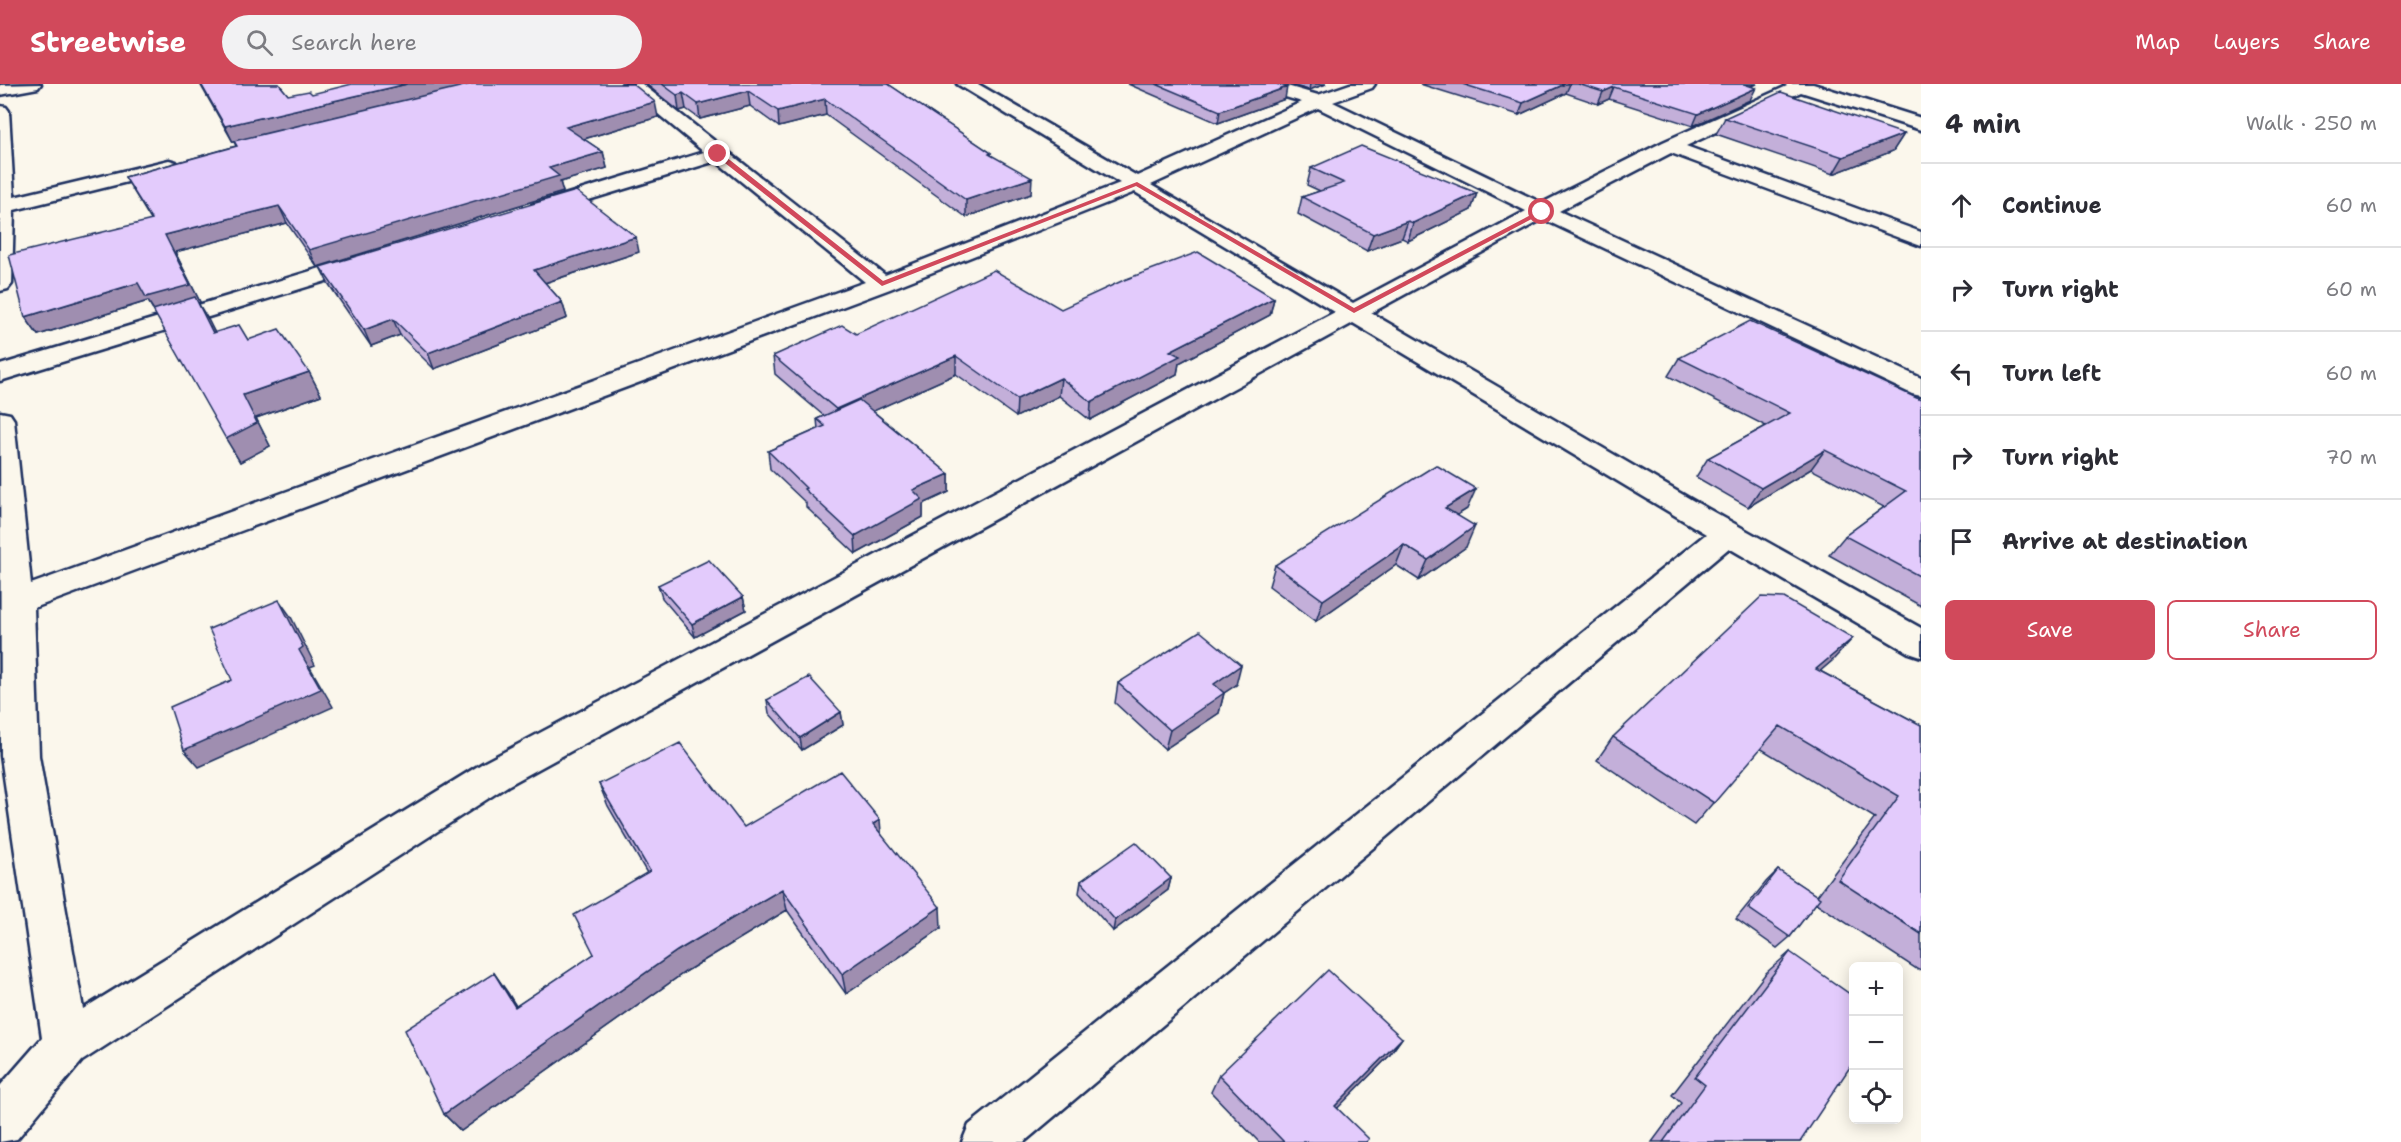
<!DOCTYPE html>
<html lang="en">
<head>
<meta charset="utf-8">
<style>
	body { margin:0; font-family:"Shantell Sans",sans-serif; background:#f2f2f3; color:#2b2b33 }
	.controls { position:absolute; right:18px; bottom:18px; display:grid; overflow:hidden; border-radius:9px; box-shadow:0 3px 15px #0003 }
	.controls button { width:54px; height:54px; display:grid; place-items:center; padding:0; border:0; border-bottom:2px solid #e1e1e2; background:#fff; color:#2b2b33; font:30px sans-serif }
	.stop { position:absolute; width:18px; height:18px; margin:-14px; border:4px solid #d1495b; border-radius:50%; background:#fff }
	.stop.end { background:#d1495b; border-color:#fff; box-shadow:0 2px 6px #0008 }
	.list { margin:0; padding:0; list-style:none }
	h2 { display:flex; justify-content:space-between; align-items:center; height:78px; margin:0; padding:0 24px; font-size:26px }
	h2 small { font-size:20px; font-weight:400; color:#7c7c81 }
	.list li { display:grid; grid-template-columns:39px 1fr auto; gap:18px; align-items:center; box-sizing:border-box; height:84px; padding:0 24px; border-top:2px solid #e1e1e2 }
	.list b { display:block; font-size:22px; white-space:nowrap }
	.list em { font-size:20px; font-style:normal; color:#7c7c81 }
	.actions { display:flex; gap:12px; padding:18px 24px }
	.actions a { flex:1; padding:14px 0; border:2px solid #d1495b; border-radius:9px; text-align:center; font-size:21px; color:#d1495b }
	.actions .main { background:#d1495b; color:#fff }
	.icon { flex:none; width:33px; height:33px; fill:none; stroke:currentColor; stroke-width:2; stroke-linecap:round; stroke-linejoin:round }
	.map { position:relative; flex:none; width:1921px; height:1058px; overflow:hidden }
	header { display:flex; align-items:center; gap:36px; box-sizing:border-box; height:84px; padding:0 30px; background:#d1495b; color:#fff }
	header strong { font-size:28px }
	nav { display:flex; gap:33px; margin-inline-start:auto; font-size:21px }
	.search { width:420px; height:54px; background:#f2f2f3; display:flex; align-items:center; gap:15px; box-sizing:border-box; padding:0 21px; border-radius:33px; color:#7c7c81; font-size:22px }
	main { display:flex }
	aside { flex:1; background:#fff }
	.map>svg:first-child { display:block }
</style>
</head>
<body>
<header>
<strong>Streetwise</strong>
<div class="search"><svg class="icon" aria-label="search" viewBox="0 0 24 24"><circle cx="10" cy="10" r="6"/><path d="M15 15l6 6"/></svg>Search here</div>
<nav><a>Map</a><a>Layers</a><a>Share</a></nav>
</header>
<main>
<div class="map">
<svg width="1921" height="1058" viewBox="0 0 1921 1058">
	<rect width="100%" height="100%" fill="#fbf7ec"/>
	<filter id="ink" filterUnits="userSpaceOnUse"><feTurbulence type="fractalNoise" baseFrequency=".0167" numOctaves="2"/><feDisplacementMap in="SourceGraphic" scale="12" xChannelSelector="R" yChannelSelector="G"/><feConvolveMatrix kernelMatrix="1 2 1 2 8 2 1 2 1" color-interpolation-filters="sRGB"/></filter>
	<g filter="url(#ink)">
		<g fill="none" stroke-linecap="round" stroke-linejoin="round">
			<defs>
				<path id="street" d="M41,0L38,4L0,11V1Z
					M622,0H642L885,191L1120,99L957,0H978L1137,92L1302,18L1256,4L1253,0H1280L1318,11L1350,0H1375L1372,4L1333,18L1542,119L1663,58L1787,2L1785,0H1813L1921,34V46L1801,8L1686,62L1921,148V162L1671,69L1559,127L1921,294V312L1912,310L1543,135L1371,229L1692,416L1921,544V573L1909,569L1729,464L1024,1058H962L969,1041L1706,450L1353,239L509,701L82,977L17,1055L0,1058V1002L42,954L1,672L0,328L10,330L14,336L31,500L865,198L716,77L546,129L539,131L532,129L529,125L532,121L704,68ZM1318,24L1526,127L1353,219L1151,101ZM1135,108L1335,228L483,679L83,925L39,672L34,524L890,205Z
					M0,22L6,23L9,27L14,113L169,76L176,78L179,82L176,86L14,126L12,200L8,205L0,207Z
					M367,170L375,172L378,177L375,182L0,297V281Z"/>
			</defs>
			<use href="#street" stroke="#1b2f5e" stroke-width="5"/>
			<use href="#street" fill="#fbf7ec" fill-rule="evenodd"/>
		</g>
		<path fill="#c3afd9" stroke="#1b2f5e" stroke-width="1.5" d="M200,0H279L288,11L312,10L658,33L584,55L603,68L607,84L560,98L563,108L317,183L287,139L175,168L200,218L198,219L215,249L248,256L309,288L321,311L256,334L270,362L240,378L148,217L38,251L25,233L151,136L125,93L236,62L234,58H233Z
			M646,0H888L991,69V71L1031,110L966,133L826,31L779,43L750,22L700,35L686,25L679,27Z
			M1128,0H1276L1285,15L1218,39Z
			M1288,0H1326L1309,6Z
			M1420,0H1757L1751,2L1750,16L1693,42L1609,15L1598,20L1566,9L1519,31Z
			M1725,34L1904,50L1893,67L1833,90L1716,50Z
			M1311,84L1477,109L1471,126L1408,157L1402,154L1367,167L1298,130L1302,113L1320,107L1307,101Z
			M639,168L545,199L562,218L567,234L434,285L400,251L371,262L328,199L320,183Z
			M1274,214L1270,231L1179,279L1177,290L1090,336L1059,312L1016,333L956,290L873,327L949,390V408L923,420V433L856,470L806,423V419L770,385L768,367L818,345L817,335L824,332L775,290L773,272L856,250L1061,225Z
			M1679,274L1921,316V522L1829,471L1845,452L1884,423L1811,385L1748,423L1696,393L1708,374L1766,342L1668,292Z
			M1467,425L1457,431L1466,463L1419,496L1396,481L1316,537L1269,502L1275,481Z
			M658,501L743,513L746,526L695,553L662,514Z
			M1833,576L1820,587L1921,641V885L1918,886L1816,819L1790,853L1777,864L1736,835L1766,798L1778,786L1817,812L1875,734L1760,664L1694,741L1597,676L1613,653Z
			M1118,599L1236,601L1224,609L1219,629L1165,665L1115,619Z
			M767,616L841,628L843,641L802,666L769,629Z
			M599,700L744,743L881,750L941,844L846,910L787,826L685,888L461,1047L444,1030L494,889L516,922L594,870L647,789L608,722Z
			M1171,794L1168,806L1113,847L1079,809L1081,797Z
			M1790,868L1800,1058H1652L1681,1019L1672,1011L1766,889Z
			M1402,954L1389,972L1337,1024L1367,1058H1259L1211,1008L1219,991Z"/>
		<path fill="#9f8eb0" stroke="#1b2f5e" stroke-width="1.5" d="M407,0H475L233,58L225,42Z
			M1310,0H1326L1309,6Z
			M1565,0H1570L1566,9L1519,31L1523,19Z
			M1735,0H1757L1731,9Z
			M1287,3L1285,15L1218,39L1220,27Z
			M1614,3L1609,15L1598,20L1603,8Z
			M1756,4L1750,16L1693,42L1698,30Z
			M748,7L750,22L700,35L698,20Z
			M683,9L686,25L679,27L677,11Z
			M825,15L826,31L779,43L778,27Z
			M655,18L658,33L570,59L566,43Z
			M1904,50L1893,67L1833,90L1843,73Z
			M603,68L607,84L560,98L563,108L317,183L309,166L549,84Z
			M1032,94L1031,110L966,133V116Z
			M1477,109L1471,126L1408,157L1413,139Z
			M279,122L287,139L175,168L200,218L198,219L208,235L226,272L157,231L148,217L38,251L25,233L138,199L165,151Z
			M1408,137L1402,154L1367,167L1373,150Z
			M636,153L639,168L538,201L534,186Z
			M1274,214L1270,231L1179,279L1177,290L1090,336L1091,318L1170,267Z
			M562,218L567,234L434,285L428,269Z
			M393,235L400,251L371,262L364,246Z
			M956,272V290L838,343L836,325Z
			M309,288L321,311L256,334L270,362L240,378L226,355L243,311Z
			M1061,294L1059,312L1016,333L1017,315Z
			M1825,366L1811,385L1748,423L1761,404Z
			M949,390V408L923,420V433L856,470L855,452L913,406Z
			M1476,405L1467,425L1436,444L1445,424Z
			M1475,442L1466,463L1419,496L1428,476Z
			M1404,461L1396,481L1316,537L1323,516Z
			M743,513L746,526L695,553L692,540Z
			M279,516L291,533L315,581L310,583L333,623L199,683L184,666L299,566Z
			M1853,554L1833,576L1796,608L1816,585Z
			M1241,581L1236,601L1224,609L1219,629L1165,665L1170,646L1214,600Z
			M841,628L843,641L802,666L800,654Z
			M880,736L882,758L873,740Z
			M1171,794L1168,806L1113,847L1115,836Z
			M782,805L787,826L685,888L461,1047L444,1030L677,867Z
			M940,823L941,844L846,910L842,890Z
			M494,889L508,909L528,942L515,923Z
			M1402,954L1389,972L1324,1038L1335,1022Z"/>
		<path fill="#e3cbfc" stroke="#1b2f5e" stroke-width="1.5" d="M201,0H279L288,11L309,7L312,10L352,0H407L225,42Z
			M472,0H633L655,18L566,43L603,68L549,84L559,92L309,166L279,122L165,151L190,201L146,213L138,199L25,233L9,171L152,136L125,93L237,62L234,57Z
			M662,0H888L991,69L989,70L1032,94L966,116L825,15L778,27L748,7L698,20L683,9L677,11Z
			M1156,0H1276L1287,3L1220,27Z
			M1462,0H1565L1523,19Z
			M1578,0H1744L1756,4L1698,30L1614,3L1603,8Z
			M1781,8L1904,50L1843,73L1725,34Z
			M1361,62L1477,109L1413,139L1408,137L1373,150L1302,113L1344,99L1311,84Z
			M576,107L636,153L534,186L562,218L428,269L393,235L364,246L320,183Z
			M1198,168L1274,214L1170,267L1180,272L1091,318L1061,294L1017,315L956,272L836,325L773,272L842,241L856,250L994,186L1061,225L1124,196Z
			M195,213L213,249L239,241L248,256L279,245L309,288L243,311L257,339L226,355L153,226Z
			M1750,237L1921,316V493L1845,452L1906,407L1825,366L1761,404L1708,374L1790,329L1679,274Z
			M859,316L949,390L913,406L922,415L855,452L804,405L806,404L768,367L825,342L817,335Z
			M1436,381L1476,405L1445,424L1475,442L1428,476L1404,461L1323,516L1275,481Z
			M709,476L743,513L692,540L658,501Z
			M1761,513L1784,514L1853,554L1816,585L1921,641V850L1838,796L1899,712L1780,642L1714,719L1613,653Z
			M279,516L303,563L299,566L321,605L184,666L170,623L232,596L209,545Z
			M1200,547L1241,581L1214,600L1224,609L1170,646L1118,599Z
			M809,593L841,628L800,654L767,616Z
			M680,659L744,743L840,687L880,736L873,740L940,823L842,890L782,805L677,867L444,1030L405,946L494,889L515,923L594,870L574,831L650,787L599,700Z
			M1136,758L1171,794L1115,836L1081,797Z
			M1778,786L1820,814L1790,853L1748,824Z
			M1790,868L1854,913V977L1800,1058H1663L1705,1001L1695,993Z
			M1328,886L1402,954L1335,1022L1369,1055L1366,1058H1284L1219,991Z"/>
	</g>
	<path fill="#d1495b" d="M716,69H721L883,197L1137,98L1354,224L1540,126L1545,128L1354,229L1136,102L882,202L716,72Z"/>
</svg>
<div class="controls">
<button>+</button>
<button>−</button>
<button><svg class="icon" aria-label="locate" viewBox="0 0 24 24"><circle cx="12" cy="12" r="6"/><path d="M12 2v4M12 18v4M2 12h4M18 12h4"/></svg></button>
</div>
<div class="stop" style="left:1542px;top:128px"></div>
<div class="stop end" style="left:718px;top:70px"></div>
</div>
<aside>
<h2>4 min<small>Walk · 250 m</small></h2>
<ul class="list">
<li><svg class="icon" aria-label="ahead" viewBox="0 0 24 24"><path d="M12 20V5M6 11l6-6 6 6"/></svg><div><b>Continue</b></div><em>60 m</em></li>
<li><svg class="icon" aria-label="right" viewBox="0 0 24 24"><path d="M7 20v-9h11M14 6l5 5-5 5"/></svg><div><b>Turn right</b></div><em>60 m</em></li>
<li><svg class="icon" aria-label="left" viewBox="0 0 24 24"><path d="M17 20v-9H6M10 6l-5 5 5 5"/></svg><div><b>Turn left</b></div><em>60 m</em></li>
<li><svg class="icon" aria-label="right" viewBox="0 0 24 24"><path d="M7 20v-9h11M14 6l5 5-5 5"/></svg><div><b>Turn right</b></div><em>70 m</em></li>
<li><svg class="icon" aria-label="arrive" viewBox="0 0 24 24"><path d="M6 21V4h12l-3 4 3 4H6"/></svg><div><b>Arrive at destination</b></div></li>
</ul>
<div class="actions"><a class="main">Save</a><a>Share</a></div>
</aside>
</main>
</body>
</html>
